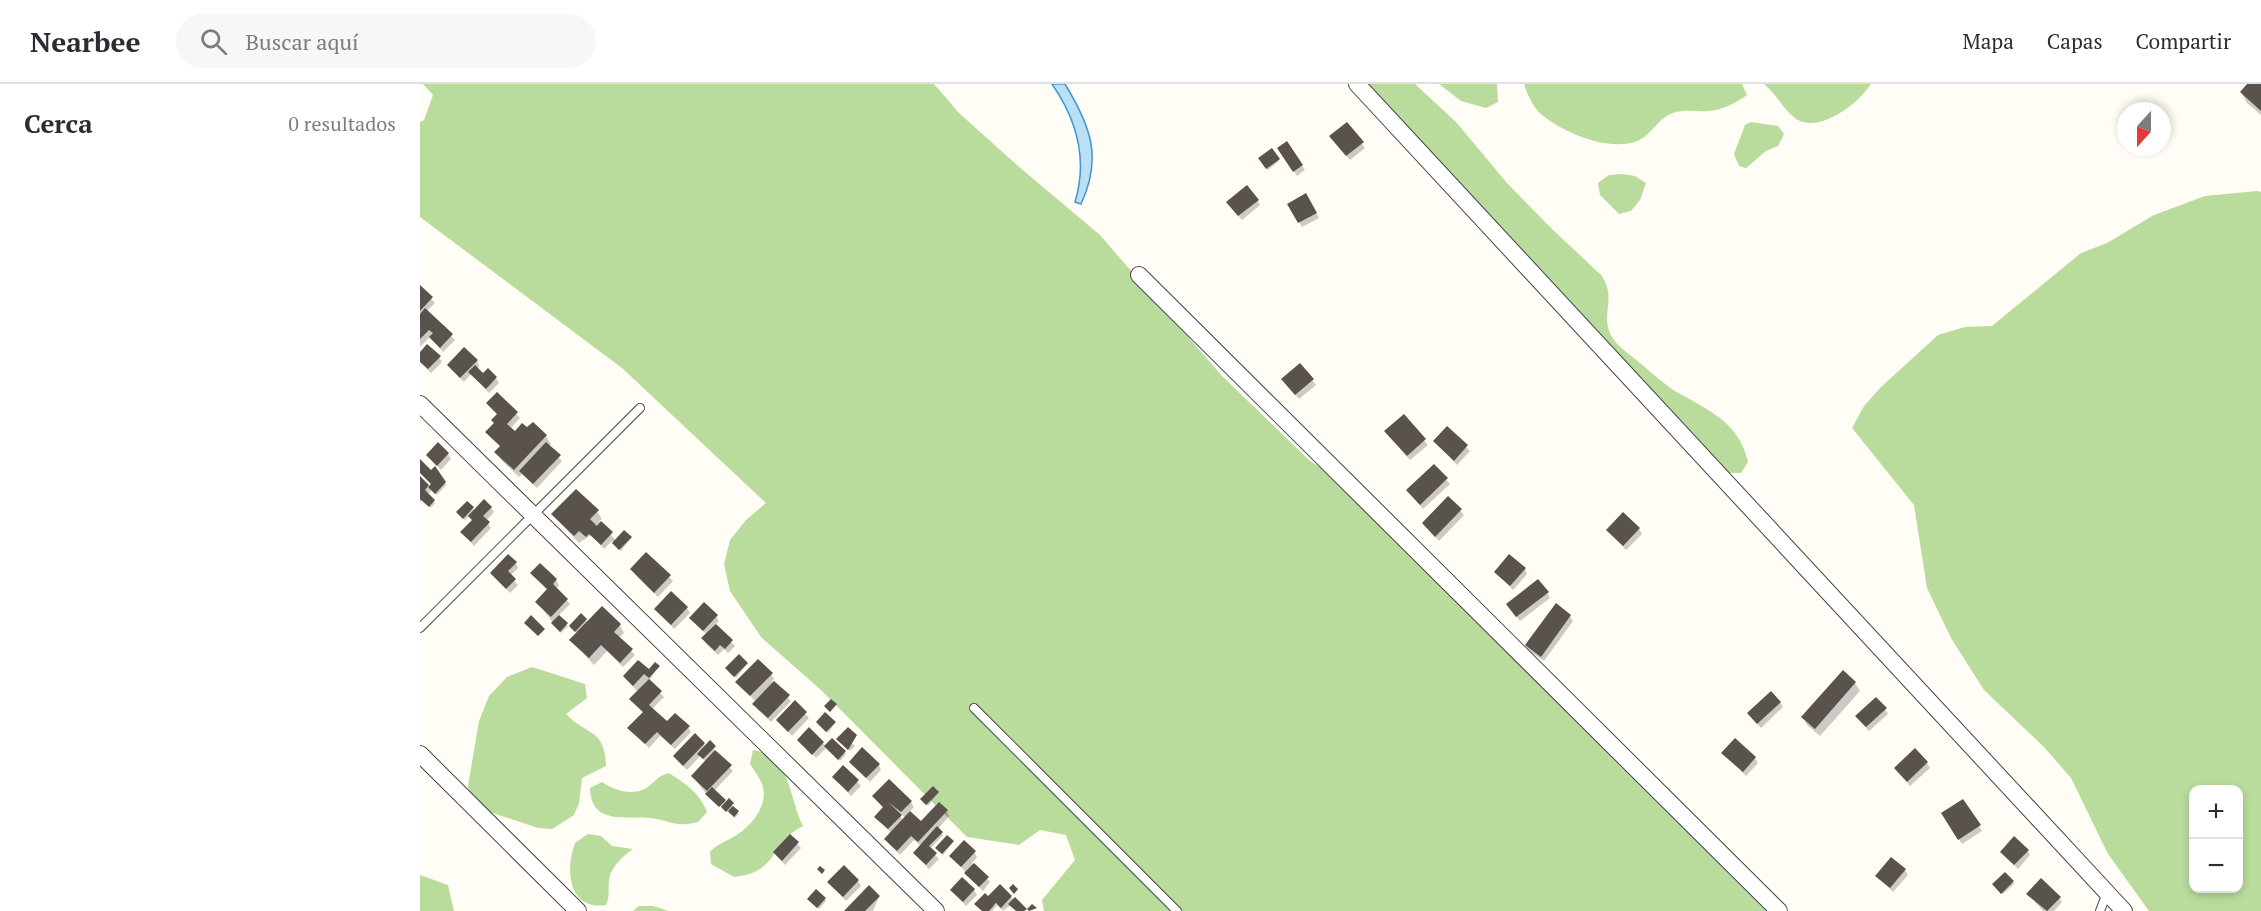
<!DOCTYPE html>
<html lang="es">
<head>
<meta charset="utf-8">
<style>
	body { margin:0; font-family:"PT Serif",serif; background:#f7f7f7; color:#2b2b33 }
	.controls { position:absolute; right:18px; bottom:18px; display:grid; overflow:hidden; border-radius:12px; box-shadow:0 3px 9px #0003 }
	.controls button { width:54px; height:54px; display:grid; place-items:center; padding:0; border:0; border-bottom:2px solid #e1e1e2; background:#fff; color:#2b2b33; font:30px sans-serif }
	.compass { position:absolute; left:1697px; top:18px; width:54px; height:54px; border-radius:50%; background:#fff; box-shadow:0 3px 9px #0003; rotate:201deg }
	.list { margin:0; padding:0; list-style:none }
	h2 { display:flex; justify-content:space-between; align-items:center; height:78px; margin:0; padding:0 24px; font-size:26px }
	h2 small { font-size:20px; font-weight:400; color:#7c7c81 }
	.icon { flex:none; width:33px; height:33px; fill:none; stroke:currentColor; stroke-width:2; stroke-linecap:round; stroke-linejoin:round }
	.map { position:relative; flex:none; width:1841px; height:827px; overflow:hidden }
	header { display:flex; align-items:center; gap:36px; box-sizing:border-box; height:84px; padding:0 30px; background:#fff; border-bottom:2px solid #e1e1e2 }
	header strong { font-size:28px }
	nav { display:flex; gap:33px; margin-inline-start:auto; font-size:21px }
	.search { width:420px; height:54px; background:#f7f7f7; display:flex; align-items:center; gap:15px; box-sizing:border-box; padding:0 21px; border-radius:33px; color:#7c7c81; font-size:22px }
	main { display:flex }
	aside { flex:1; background:#fff }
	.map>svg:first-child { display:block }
</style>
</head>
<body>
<header>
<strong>Nearbee</strong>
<div class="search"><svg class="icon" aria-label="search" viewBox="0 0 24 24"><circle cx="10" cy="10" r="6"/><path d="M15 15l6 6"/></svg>Buscar aquí</div>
<nav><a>Mapa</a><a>Capas</a><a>Compartir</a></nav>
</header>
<main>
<aside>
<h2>Cerca<small>0 resultados</small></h2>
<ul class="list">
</ul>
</aside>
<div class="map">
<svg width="1841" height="827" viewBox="0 0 1841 827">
	<rect width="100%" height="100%" fill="#fffdf5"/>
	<path fill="#b9dc9c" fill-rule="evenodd" d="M3,0H514L539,29L598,82L680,151L802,292L890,377L933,403L1352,827H624L622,816L655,776L646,751L620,746L599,761L547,753L402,607L341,553L310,507L304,480L310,456L326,436L346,419L202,284L0,133V38L4,36L13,11Z
		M929,0H995L1036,38L1087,99L1132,145L1181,191C1198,214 1179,231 1192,253C1197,262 1207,268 1215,275C1228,285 1241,298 1255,307C1287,326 1319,337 1328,378L1321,389H1308Z
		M1019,0H1077L1078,18L1066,24L1041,17Z
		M1104,0H1322L1327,11C1316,19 1302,26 1289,27C1277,28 1265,25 1253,29C1239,33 1231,52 1217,57C1189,68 1144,49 1122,31C1114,25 1107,10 1104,0Z
		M1344,0H1451C1439,19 1400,50 1376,35C1364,26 1356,10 1344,0Z
		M1331,38L1358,42L1364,50L1358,62L1346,67L1326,84L1319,82L1314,70L1325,41Z
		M1202,90L1215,92L1226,99L1220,116L1211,127L1199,130L1180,111L1178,99L1189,91Z
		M1837,107L1841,108V827H1729L1688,770L1651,694L1624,663L1564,606L1531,554L1507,504L1494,421L1432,344L1444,322L1461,303L1518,251L1545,243L1572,242L1661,169L1687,159L1734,131L1785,112ZM1774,706H1818V804H1774Z
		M112,583L165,600L167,614L146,630C167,652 185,644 186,682L162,694L159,719L154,731L132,745L118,744L58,724L50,714L48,702L59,637L69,612L87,593Z
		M333,666C371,671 369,715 383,742C349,759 360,788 314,793L291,780L290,768C298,759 304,759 313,753C330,744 350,721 342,700C339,693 334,686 330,680Z
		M249,689C267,701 279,708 287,728L278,738C258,743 255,739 237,735C210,730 171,744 170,704L182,698C195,707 215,713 229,702C238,695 238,692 249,689Z
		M168,750L181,752L192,762L213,765C203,772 190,784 189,797C188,807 190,812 186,821C148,827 145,785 155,759Z
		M0,791L28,801L34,827H0Z
		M219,822H233L249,827H213Z"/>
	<path fill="#b9e0f7" stroke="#3f96cf" stroke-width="1.5" d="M632,0H645C670,41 683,73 661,120L655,118C668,75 657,36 632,0Z"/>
	<path fill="#0003" fill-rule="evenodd" d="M1829,0H1841V31L1827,19L1821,8Z
		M927,40L945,64L930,76L914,57Z
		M867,59L885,86L877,92L859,64Z
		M851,66L859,77L848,86L840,75Z
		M885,111L899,134L882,143L869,120Z
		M837,116L840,121L822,136L811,123Z
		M0,203L15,219L7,227L35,256L23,268L10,253L0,263Z
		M0,270L19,273L22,278L11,289L0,278Z
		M57,277L59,282L57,285L63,291L76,294L79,299L69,309L51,290L44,298L28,281Z
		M880,281L896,301L879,315L866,300Z
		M88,320L100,334L90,345L93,348L107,345L113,340L126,352L131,360L129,362L142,377L117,404L102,390L99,393L81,376L76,368L81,363L67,348Z
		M984,332L1008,361L990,376L969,352Z
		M1027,344L1050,367L1037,381L1015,357Z
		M28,370L31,375L21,386L7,371Z
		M0,377L12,388L15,385L26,401L17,411L12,406L7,411L15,419L11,424L2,416L0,419V394L9,404L13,400L0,388Z
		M1014,382L1030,400L1003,425L988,407Z
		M1028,414L1044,431L1019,457L1003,440Z
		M53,424L55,428L71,424L74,428L66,437L71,444L54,462L42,448L53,437L50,431L45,436L39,430Z
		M177,427L182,435L179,437L196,457L211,454L201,467L192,457L184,465L171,451L159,459L133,431Z
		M1219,445L1222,450L1206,466L1188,446Z
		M226,470L253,497L238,513L215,490Z
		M96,479L98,484L90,492L98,501L90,509L72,489Z
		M1105,485L1107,490L1093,506L1075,488Z
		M112,489L136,496L139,501L136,505L150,520L138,532L148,542L141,549L117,518L128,507Z
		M1127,509L1130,514L1100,537L1090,525Z
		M267,524L270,529L254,545L236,525Z
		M161,531L168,538L200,541L204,549L199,554L215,571L203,583L187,567L174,581L151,556L157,549L152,544Z
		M296,532L299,537L295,541L315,562L308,569L304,565L298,571L286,560L283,555L287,551L271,534Z
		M1150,532L1153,537L1124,577L1109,567L1106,562Z
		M327,580L316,594L308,587Z
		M238,583L229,597L244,613L232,625L247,640L268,643L271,648L255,665L240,652L229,664L209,644L224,629L211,615L218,608L204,593Z
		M351,590L354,595L352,597L371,617L351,638L337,625L336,618L317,598Z
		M1435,599L1440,607L1400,652L1387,641L1383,633Z
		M1360,618L1363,623L1341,644L1332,634Z
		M375,619L389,634L372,652L358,636Z
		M1465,625L1468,630L1449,647L1440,637Z
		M415,639L408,649L399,640Z
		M275,651L286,663L295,662L294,666L313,687L294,707L307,719L309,717L319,730L315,734L288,712L272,692L286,678L280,672L267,686L254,672Z
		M436,652L432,659L435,662L430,667L419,657Z
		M379,656L403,659L406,663L412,656L426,670L420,677L406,664L396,674Z
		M1303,669L1335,674L1338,679L1326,692Z
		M431,678L459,681L461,686L450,698Z
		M1507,679L1510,684L1490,702L1476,684Z
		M423,683L441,702L431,712L414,693Z
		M518,709L508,722L503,718Z
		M454,713L491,718L494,723L489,728L501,739L527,727L529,732L518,745L523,751L510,765L519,775L509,785L495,770L501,762L494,756L480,771L469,760L466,755L471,749L456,733L464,725ZM478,727L486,734L483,737Z
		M1543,717L1562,747L1542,760L1525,735Z
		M370,752L381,764L365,781L354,769Z
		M533,758L523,771L518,766Z
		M1608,767L1610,771L1598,785L1582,768Z
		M554,768L557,773L552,779L570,798L563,807L531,772Z
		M1485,786L1488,791L1473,808L1457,792Z
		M1585,790L1594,800L1583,810L1575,802Z
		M438,797L441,802L426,817L409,799Z
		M532,806H554L557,811L546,822Z
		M396,807L406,817L399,825L390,817Z
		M1608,810L1639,814L1642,818L1634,827H1623Z
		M459,813L453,827H426Z
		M591,813L606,827H597L591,821L583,827L577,821L572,827H562Z"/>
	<path fill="#5a524d" d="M1827,0H1841V27L1820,8Z
		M927,38L944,58L926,72L909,52Z
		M867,57L883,81L873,88L857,64Z
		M852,64L860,75L846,85L838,74Z
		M827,101L839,116L818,132L806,118Z
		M886,109L897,129L878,139L867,120Z
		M0,201L13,213L0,227Z
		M5,224L33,250L20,264L9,253L13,249L9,246L0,255V230Z
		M7,260L21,272L8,285L0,278V268Z
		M44,263L58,276L40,294L27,281Z
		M880,279L894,295L875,311L861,295Z
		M55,281L63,289L68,284L77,293L66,305L48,288Z
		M77,308L98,328L87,340L95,347L102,339L107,343L113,338L127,351L94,386L74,368L80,362L65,348L74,339L71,336L77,330L66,319Z
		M984,330L1006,355L987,372L964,347Z
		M1027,342L1048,361L1034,377L1013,357Z
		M18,358L29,369L17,382L6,371Z
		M126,358L141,371L113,400L99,387Z
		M0,375L11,386L15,382L26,398L15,410L8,403L11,400L0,389Z
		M1014,380L1028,394L1000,421L986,406Z
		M0,392L9,401L5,406L15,416L9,423L0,415Z
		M156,405L179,426L170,435L177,442L181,437L193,448L181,461L169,450L166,453L159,447L154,452L131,430Z
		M1028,412L1042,425L1015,453L1002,439Z
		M64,415L72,423L63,432L70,438L51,458L40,448L52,436L48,432Z
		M47,417L54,423L43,435L36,428Z
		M1203,428L1220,444L1203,462L1186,446Z
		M204,446L212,453L199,466L192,459Z
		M226,468L251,491L234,509L210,485Z
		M88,470L97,478L88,487L96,495L86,505L70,489Z
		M1089,470L1106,484L1090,502L1074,488Z
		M120,479L137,495L133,500L148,515L131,533L115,518L127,505L110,489Z
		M1118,495L1129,508L1096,533L1086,520Z
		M251,507L268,523L251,541L234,525Z
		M284,518L298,531L283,547L269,534Z
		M1136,519L1151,531L1121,573L1105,561Z
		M182,522L201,540L194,548L213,565L200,579L181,561L169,574L149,556Z
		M161,529L167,535L155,548L149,542Z
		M111,531L125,545L118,552L104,539Z
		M139,531L148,539L140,548L131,539Z
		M296,540L313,556L305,565L300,561L295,567L281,554Z
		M319,570L328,579L314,593L305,584Z
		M338,575L353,589L330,612L315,598Z
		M218,576L229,585L235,578L240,582L229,594L224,590L213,602L203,592Z
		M1423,586L1436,598L1395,645L1381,633Z
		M229,595L242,607L229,621L247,637L255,629L270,642L251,661L237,648L225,660L207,644L223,628L209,615Z
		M354,597L370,611L348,634L332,620Z
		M1351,607L1361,618L1337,640L1327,629Z
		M1456,613L1467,624L1446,643L1435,632Z
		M411,615L417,620L410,628L404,622Z
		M375,616L387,628L368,648L356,636Z
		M405,628L416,638L406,648L396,638Z
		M389,643L404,658L392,671L377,656Z
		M428,643L437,651L428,666L416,655Z
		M275,649L285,659L263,682L253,672Z
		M412,654L426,667L418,676L404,662Z
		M1315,654L1336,673L1323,688L1301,669Z
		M290,656L296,662L283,675L277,670Z
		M442,663L460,680L446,694L429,678Z
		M1495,664L1508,678L1487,698L1474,684Z
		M295,666L312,681L287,707L271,692Z
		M423,681L439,696L428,708L412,693Z
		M469,695L492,717L481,728L468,718L482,731L468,745L454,733L463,723L452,712Z
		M513,702L519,708L506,721L500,715Z
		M292,703L306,716L299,723L285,710Z
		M309,714L314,719L306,728L301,723Z
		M1543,715L1561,741L1538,756L1521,729Z
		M519,718L528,726L498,758L491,752L477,767L464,755L490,727L501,737Z
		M313,722L319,727L314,733L308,727Z
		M517,742L523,748L509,762L517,769L506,781L493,769Z
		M370,750L379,758L362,777L353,768Z
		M527,751L534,757L522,770L515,764Z
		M1594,752L1609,766L1594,781L1580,768Z
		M544,756L556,767L541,783L529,772Z
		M1471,773L1486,785L1470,804L1455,792Z
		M554,779L569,793L559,803L544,789Z
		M424,781L439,796L423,813L407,798Z
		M400,782L405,786L402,790L397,785Z
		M1585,788L1594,797L1581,810L1572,800Z
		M542,793L555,805L543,818L530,806Z
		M1621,794L1641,813L1627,827L1606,810Z
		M580,800L592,812L581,824L576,819L569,827H562L554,820L565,809L568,812Z
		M593,800L598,805L594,810L589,804Z
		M449,801L460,812L445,827H424Z
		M396,805L406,814L397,824L387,815Z
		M595,813L607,825L604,827H596L588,820Z
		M612,820L617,824L609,827L607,825Z"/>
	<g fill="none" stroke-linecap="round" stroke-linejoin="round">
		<defs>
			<path id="lane" d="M0,544L220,324
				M554,624L757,827
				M1680,827L1687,809"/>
			<path id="street" d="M937,0L1704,827
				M719,191L1359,827
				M0,320L516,827
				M0,670L158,827"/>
		</defs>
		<use href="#lane" stroke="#444" stroke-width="10"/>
		<use href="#street" stroke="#444" stroke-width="18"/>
		<use href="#lane" stroke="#fff" stroke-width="8"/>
		<use href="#street" stroke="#fff" stroke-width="16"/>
	</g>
</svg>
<div class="controls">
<button>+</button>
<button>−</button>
</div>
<svg class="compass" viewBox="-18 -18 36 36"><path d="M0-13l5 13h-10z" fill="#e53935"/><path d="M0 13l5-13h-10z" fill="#7c7c81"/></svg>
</div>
</main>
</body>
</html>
